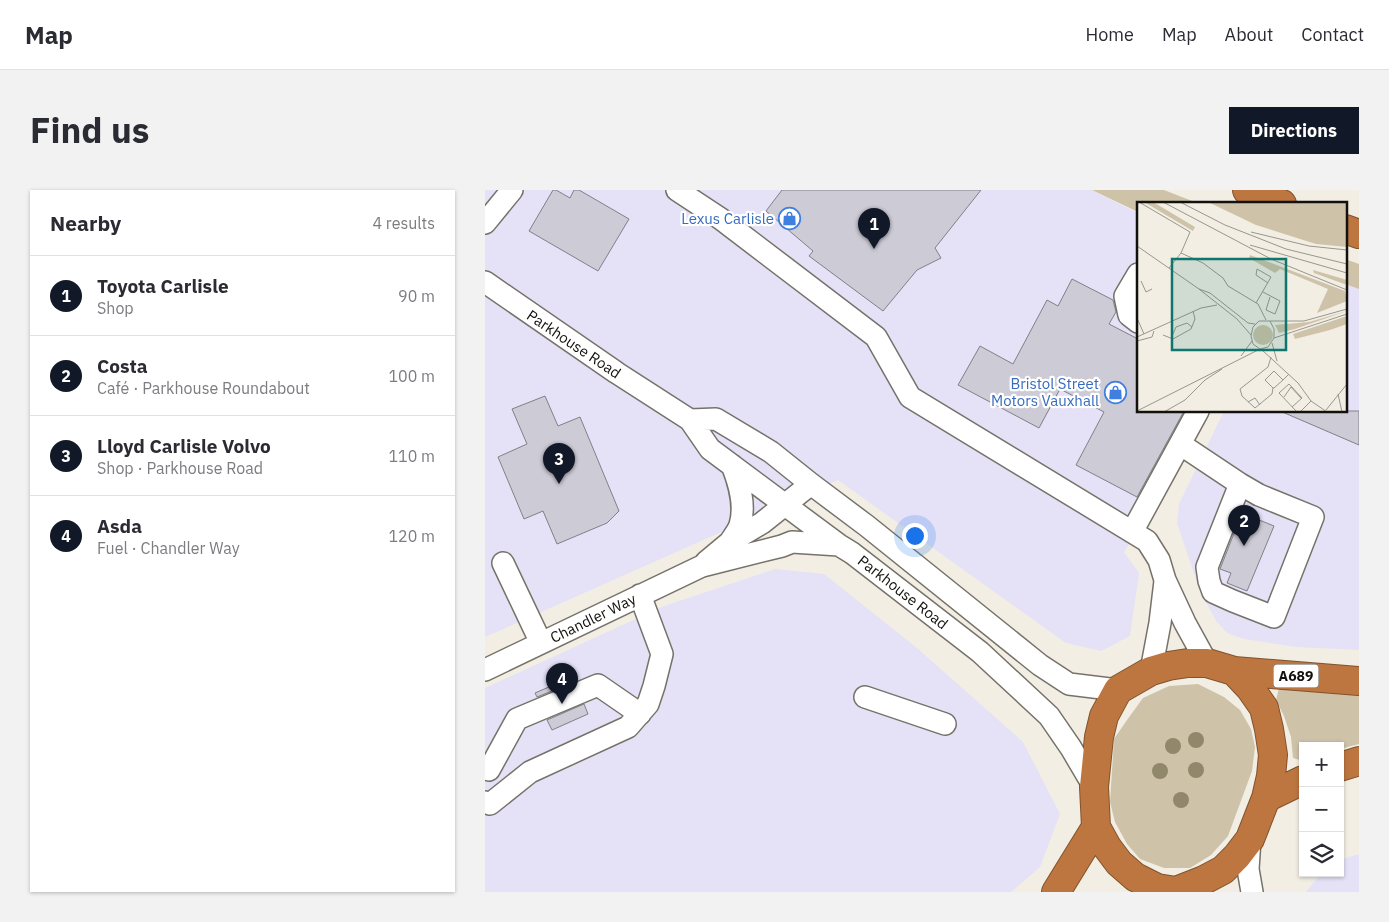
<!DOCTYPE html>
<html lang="en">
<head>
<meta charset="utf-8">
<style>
	body { margin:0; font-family:"IBM Plex Sans",sans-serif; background:#f2f2f3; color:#2b2b33 }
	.controls { position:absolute; right:15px; bottom:15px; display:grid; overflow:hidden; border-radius:0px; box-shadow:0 1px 4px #0004 }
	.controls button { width:45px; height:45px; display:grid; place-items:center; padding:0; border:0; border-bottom:1px solid #e1e1e2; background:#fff; color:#2b2b33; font:25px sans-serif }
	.you { position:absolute; left:429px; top:345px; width:18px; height:18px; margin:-12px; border:4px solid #fff; border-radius:50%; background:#1a73e8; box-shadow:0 0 0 8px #1a73e833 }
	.badge { display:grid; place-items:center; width:32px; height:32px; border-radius:50%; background:#111827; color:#fff; font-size:16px; font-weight:700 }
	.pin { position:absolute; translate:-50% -41px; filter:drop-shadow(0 1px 2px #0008) }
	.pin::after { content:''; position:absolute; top:26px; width:18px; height:15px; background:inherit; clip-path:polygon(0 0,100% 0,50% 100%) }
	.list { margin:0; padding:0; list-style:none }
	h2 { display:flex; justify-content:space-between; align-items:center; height:65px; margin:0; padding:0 20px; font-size:21px }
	h2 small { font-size:16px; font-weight:400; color:#7c7c81 }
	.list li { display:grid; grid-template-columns:32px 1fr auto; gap:15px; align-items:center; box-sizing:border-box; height:80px; padding:0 20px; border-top:1px solid #e1e1e2 }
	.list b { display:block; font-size:19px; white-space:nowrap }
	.list p { margin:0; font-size:16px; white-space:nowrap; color:#7c7c81 }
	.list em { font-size:16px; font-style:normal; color:#7c7c81 }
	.icon { flex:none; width:28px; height:28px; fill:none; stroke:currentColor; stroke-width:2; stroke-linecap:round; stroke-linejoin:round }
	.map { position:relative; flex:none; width:874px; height:702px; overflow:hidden; border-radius:0px }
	header { display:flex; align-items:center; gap:30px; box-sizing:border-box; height:70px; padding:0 25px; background:#fff; border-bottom:1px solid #e1e1e2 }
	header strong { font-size:24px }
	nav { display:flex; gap:28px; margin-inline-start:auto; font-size:18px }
	.intro { display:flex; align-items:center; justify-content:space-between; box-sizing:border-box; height:120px; padding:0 30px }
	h1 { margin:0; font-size:35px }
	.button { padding:12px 22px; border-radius:0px; background:#111827; color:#fff; font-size:18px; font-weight:700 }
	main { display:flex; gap:30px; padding:0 30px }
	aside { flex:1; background:#fff; border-radius:0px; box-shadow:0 1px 4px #0004 }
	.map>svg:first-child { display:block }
</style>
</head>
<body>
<header>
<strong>Map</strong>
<nav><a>Home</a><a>Map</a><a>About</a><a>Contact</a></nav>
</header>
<div class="intro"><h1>Find us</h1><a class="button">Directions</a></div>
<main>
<aside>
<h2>Nearby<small>4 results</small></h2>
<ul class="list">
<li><span class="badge">1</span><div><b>Toyota Carlisle</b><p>Shop</p></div><em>90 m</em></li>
<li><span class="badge">2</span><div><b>Costa</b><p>Café · Parkhouse Roundabout</p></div><em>100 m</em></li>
<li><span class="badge">3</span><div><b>Lloyd Carlisle Volvo</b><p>Shop · Parkhouse Road</p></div><em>110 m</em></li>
<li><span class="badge">4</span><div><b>Asda</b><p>Fuel · Chandler Way</p></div><em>120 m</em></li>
</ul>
</aside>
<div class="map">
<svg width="874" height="702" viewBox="0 0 874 702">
	<rect width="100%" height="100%" fill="#f2eee4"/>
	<path fill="#e5e1f7" d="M0,0H606L653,23V221H726L639,362L654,383L645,446L616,461L581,453L353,290L0,447Z
		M860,94L874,99V460L812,457L759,449L742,443L731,431L714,398L692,333L694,314L739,221H860Z
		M290,379L339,384L432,458L538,552L575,624L555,677L526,702H0V498L179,416Z
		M874,664V702H821L836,683H855V670Z"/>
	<path fill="#cec3a9" d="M607,0H679L715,14H653V22Z
		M860,69L874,74V99L860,94Z
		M713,494L739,507L755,520L766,539L770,557L767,581L743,646L726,665L705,678H679L655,669L642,654L630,632L625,612L629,549L642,530L658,508L684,496Z
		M794,498L874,504V554L855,559V556H818V571L808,568L806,547L799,526L791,510Z"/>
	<path fill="#cdcbd5" stroke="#818089" d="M68,0H71L85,8L89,0H94L144,29L113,81L44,41Z
		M297,0H496L450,58L456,68L432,80L398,121L324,66L328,61L281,21Z
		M587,89L628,110L631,122L624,134L653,149V221H699L652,307L591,275L619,222L575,199L554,238L473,195L495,156L528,174L562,110L573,116Z
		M60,206L73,236L95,227L134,321L122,333L72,354L58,321L39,329L13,267L42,254L27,219Z
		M795,221H874V255Z
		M757,323L789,336L762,401L742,393L746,383L735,379Z
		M87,487L89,492L52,507L50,503Z
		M99,514L103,524L67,540L62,530Z"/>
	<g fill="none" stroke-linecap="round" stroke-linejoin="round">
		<defs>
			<path id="minor" d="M192,0L236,29L391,147L425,207L662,351L674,370L680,390L700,433L722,473
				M0,33L27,0
				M653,84L640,106L644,125L653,132
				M0,92L132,183L205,230L225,259L354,355L367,363L495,462L564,526L586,558L609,597
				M205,230L231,229L286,262L326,294L382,336L555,475L584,494L633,500
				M695,254L755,294L774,305L828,327L789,427L748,411L728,402L724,391L722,377L755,294
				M647,342L713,221
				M245,352C248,347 253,341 255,335C261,315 254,293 247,275
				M221,372L245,352L277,333L326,294
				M18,373L56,453
				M0,480L217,376L297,356L307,352L354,355
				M666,481L675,433L680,391
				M380,507L460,534
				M4,580L32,529L113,495L155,524
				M0,612L5,614L45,582L143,537L163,514L169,496L177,464L155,405
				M765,649L763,679L767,702"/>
			<path id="highway" d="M762,0L797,14
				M860,39L874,44
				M703,473H722L749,481L765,498L779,518L784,539L788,565L786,586L781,608L765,649L752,666L738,680L719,690L691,701L672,698L650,687L634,673L622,657L611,637L609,597L614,547L619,526L633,500L666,481L683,476Z
				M749,481L874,491
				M855,577L874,571
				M781,608L818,590
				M571,702L611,637"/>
		</defs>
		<use href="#minor" stroke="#767269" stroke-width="24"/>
		<use href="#highway" stroke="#81532e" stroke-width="30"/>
		<use href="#minor" stroke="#fff" stroke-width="21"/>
		<use href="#highway" stroke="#bd763f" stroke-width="28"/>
	</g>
	<g fill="#91876a">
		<circle cx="711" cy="550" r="8"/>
		<circle cx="688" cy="556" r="8"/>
		<circle cx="711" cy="580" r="8"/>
		<circle cx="675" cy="581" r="8"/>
		<circle cx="696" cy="610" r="8"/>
	</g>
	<defs>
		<symbol id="shop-ring" viewBox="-11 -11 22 22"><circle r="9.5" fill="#fff" stroke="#3f7fe0" stroke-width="1.5"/><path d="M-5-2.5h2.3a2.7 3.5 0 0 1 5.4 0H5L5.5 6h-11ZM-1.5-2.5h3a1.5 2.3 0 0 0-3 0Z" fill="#3f7fe0"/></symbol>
	</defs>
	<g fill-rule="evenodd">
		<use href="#shop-ring" x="292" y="16" width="25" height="25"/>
		<use href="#shop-ring" x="618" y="190" width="25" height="25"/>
	</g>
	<g text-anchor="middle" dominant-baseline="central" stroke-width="4.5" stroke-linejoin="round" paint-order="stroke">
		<rect fill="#fff" stroke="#595856" stroke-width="1" x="788.5" y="474.5" width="45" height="23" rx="4"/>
		<g font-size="14" font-weight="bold" fill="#12110d">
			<text x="811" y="486">A689</text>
		</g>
		<g font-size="15" fill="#366cbe" stroke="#fff" text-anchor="end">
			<text x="289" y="28">Lexus Carlisle</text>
			<text x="614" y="193">Bristol Street<tspan x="614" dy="17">Motors Vauxhall</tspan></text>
		</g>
		<g font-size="15" fill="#12110d" stroke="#fff">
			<text transform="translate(89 154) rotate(34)">Parkhouse Road</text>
			<text transform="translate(418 402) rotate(38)">Parkhouse Road</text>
			<text transform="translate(108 428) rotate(-26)">Chandler Way</text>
		</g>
	</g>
	<g transform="translate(652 12)">
		<rect width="210" height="210" fill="#f2eee4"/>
		<path d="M7,0H16L58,25L56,29ZM71,0H210V45L179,42L119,23ZM113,53L208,89L210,99L180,111L191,87L143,67L138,71L112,56ZM176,68L210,78V83L177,71ZM210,109L158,127L142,131L138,123L172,120ZM210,114V122L193,128L158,137L156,132ZM116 133a10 10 0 1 1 20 0a10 10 0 1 1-20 0Z" fill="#cec3a9"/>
		<path fill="none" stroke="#98968e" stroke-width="1" d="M2,0L53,30L44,51L32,66M26,0L134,57L210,88M43,0L88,23L149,47L210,62M114,30L172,44L210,48M113,43L210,71M0,44L62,87L100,117L114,133M44,51L66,61L86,76L91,84L121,102L129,118M4,79L9,90L15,87M62,87L73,91L111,121L118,122M126,90L143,99L138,112L129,108L133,95M119,101L134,75L120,67L119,73L131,81M0,116L7,132M133,119L137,127V136L131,145L123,147L116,142L114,134L116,125L122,119H167L210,107M36,132L39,125L50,121L55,125M26,133L36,137L54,127L58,117L56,109M210,133V156M0,135L64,106L80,103M137,136L210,112M0,139L15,135L17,129M135,141L140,159M125,148L161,181L174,199L190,210M104,154L115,139M134,155L131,165L103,187L105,194L118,206L135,192L136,186M146,178L137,169L128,178L136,186H137L146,178L152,172M201,192L205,210M147,195L154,185L164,196M111,200L118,196L123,203M155,205L165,196L152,182L142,191L160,210M189,208L210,182M0,209L123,147M27,210L48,198L68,178L85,167M163,210L174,199"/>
		<path fill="#0f766e" fill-opacity="0.15" stroke="#0f766e" stroke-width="2.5" d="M35,57H149V148H35Z"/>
		<rect width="210" height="210" fill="none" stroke="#12110d" stroke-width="2.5"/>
	</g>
</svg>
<div class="controls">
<button>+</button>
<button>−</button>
<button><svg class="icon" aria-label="layers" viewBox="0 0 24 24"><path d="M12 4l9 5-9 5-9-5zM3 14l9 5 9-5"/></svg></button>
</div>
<div class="you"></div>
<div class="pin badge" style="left:389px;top:59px">1</div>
<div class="pin badge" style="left:759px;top:356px">2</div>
<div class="pin badge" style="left:74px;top:294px">3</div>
<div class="pin badge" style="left:77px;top:514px">4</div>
</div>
</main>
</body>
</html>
